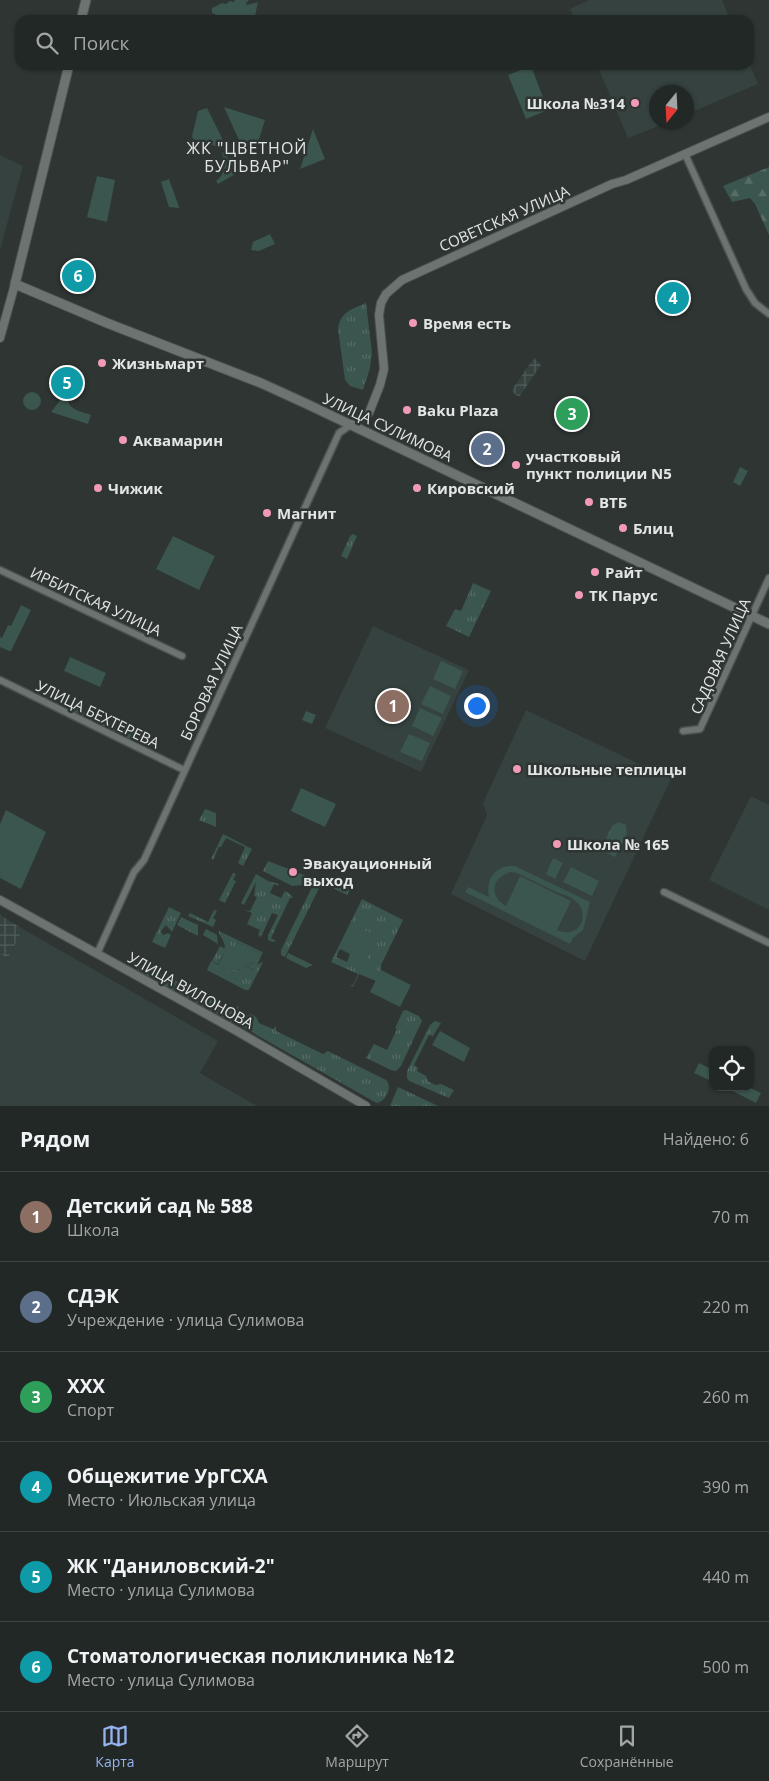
<!DOCTYPE html>
<html lang="ru">
<head>
<meta charset="utf-8">
<style>
	body { margin:0; font-family:"Open Sans",sans-serif; background:#2a302e; color:#f1f3f6 }
	.controls { position:absolute; right:15px; bottom:15px; display:grid; overflow:hidden; border-radius:10px; box-shadow:0 1px 4px #0004 }
	.controls button { width:45px; height:45px; display:grid; place-items:center; padding:0; border:0; border-bottom:1px solid #3f4443; background:#222826; color:#f1f3f6; font:25px sans-serif }
	.compass { position:absolute; left:649px; top:85px; width:45px; height:45px; border-radius:50%; background:#222826; box-shadow:0 1px 4px #0004; rotate:198deg }
	.you { position:absolute; left:476px; top:705px; width:18px; height:18px; margin:-12px; border:4px solid #fff; border-radius:50%; background:#1a73e8; box-shadow:0 0 0 8px #1a73e833 }
	.badge { display:grid; place-items:center; width:32px; height:32px; border-radius:50%; background:#95b2f1; color:#fff; font-size:16px; font-weight:700 }
	.pin { position:absolute; translate:-50% -50%; border:2px solid #fff; box-shadow:0 1px 5px #0006 }
	.list { margin:0; padding:0; list-style:none }
	h2 { display:flex; justify-content:space-between; align-items:center; height:65px; margin:0; padding:0 20px; font-size:21px }
	h2 small { font-size:16px; font-weight:400; color:#a2a6a7 }
	.list li { display:grid; grid-template-columns:32px 1fr auto; gap:15px; align-items:center; box-sizing:border-box; height:90px; padding:0 20px; border-top:1px solid #3f4443 }
	.list b { display:block; font-size:19px; white-space:nowrap }
	.list p { margin:0; font-size:16px; white-space:nowrap; color:#a2a6a7 }
	.list em { font-size:16px; font-style:normal; color:#a2a6a7 }
	.icon { flex:none; width:28px; height:28px; fill:none; stroke:currentColor; stroke-width:2; stroke-linecap:round; stroke-linejoin:round }
	.map { position:relative; flex:none; width:769px; height:1106px; overflow:hidden }
	.search { position:absolute; background:#222826; box-shadow:0 1px 4px #0004; left:15px; right:15px; top:15px; height:55px; display:flex; align-items:center; gap:12px; box-sizing:border-box; padding:0 18px; border-radius:15px; color:#a2a6a7; font-size:19px }
	.sheet { height:605px; background:#222826 }
	nav { display:flex; justify-content:space-around; align-items:center; box-sizing:border-box; height:70px; border-top:1px solid #3f4443; background:#222826; font-size:14px; color:#a2a6a7 }
	nav a { display:grid; justify-items:center; gap:2px }
	nav .on { color:#95b2f1 }
	.map>svg:first-child { display:block }
</style>
</head>
<body>
<div class="map">
<svg width="769" height="1106" viewBox="0 0 769 1106">
	<defs>
		<pattern id="industrial-grid" width="8" height="8" patternUnits="userSpaceOnUse" patternTransform="scale(1.25)"><rect width="8" height="8" fill="#35423f"/><path d="M0 4h8M4 0v8" fill="none" stroke="#525d5b"/></pattern>
		<pattern id="grass-tufts" width="24" height="20" patternUnits="userSpaceOnUse" patternTransform="scale(1.25)"><rect width="24" height="20" fill="#3b554f"/><path d="M3 7l-1-3M5 7V3M7 7l1-3M15 17l-1-3M17 17v-4M19 17l1-3" fill="none" stroke="#576d68"/></pattern>
		<pattern id="forest-firs" width="22" height="20" patternUnits="userSpaceOnUse" patternTransform="scale(1.25)"><rect width="22" height="20" fill="#3b554f"/><path d="M5 1l3.5 6h-7zM16 11l3.5 6h-7z" fill="#576d68"/></pattern>
	</defs>
	<rect width="100%" height="100%" fill="#2e3533"/>
	<path fill="#35423f" d="M589,0H722L730,20H575L570,9Z
		M749,63L758,84L687,114L686,92H656V122L666,123L628,138L597,65H749Z
		M0,155L23,166L0,250Z
		M373,626L469,670L421,772L325,728Z
		M526,710L671,779L585,961L451,894L487,815L483,803Z
		M751,796L769,805V910L709,880Z
		M23,929L218,1041L200,1073L257,1106H0V954L8,958Z"/>
	<path fill="url(#industrial-grid)" d="M534,358L541,365L519,397L511,391Z
		M0,915L23,929L8,958L0,954Z"/>
	<path fill="url(#grass-tufts)" fill-rule="evenodd" d="M366,303L372,353L370,368L363,390L350,386L345,380L338,329C340,312 352,309 366,303Z
		M353,534L357,536L347,559L341,556L350,536Z
		M473,583L491,591L469,637L446,626L455,609L461,611Z
		M63,702L137,737L135,742L61,707Z
		M205,809L216,813V827L199,820Z
		M619,822L626,825L627,834L615,857L601,850L612,826Z
		M223,834L252,849L243,866L238,863L245,847L226,838L221,847H219L213,860L211,859Z
		M268,861L309,877L302,885L292,886L263,871Z
		M233,873L236,874L233,880L236,881L225,903L219,900Z
		M256,874L268,881L279,884L278,886L274,884L270,893L281,898L285,891L290,894L293,898H290L271,938L276,941L273,942L268,940V935L278,915L272,913L261,937L258,935L260,930L247,924L252,913L244,910L250,911L257,897L254,896L256,882L244,905L241,903Z
		M318,878H322L350,890L347,895L316,880Z
		M317,882L321,884L285,957L281,955V950L314,883Z
		M362,899L403,920L381,965V970L376,981L359,974L353,987L350,985H353L358,974L331,962ZM340,949L350,954L347,962L336,957Z
		M169,907L181,913L172,932L166,925L161,931L163,935L168,933L171,935L165,948L152,942Z
		M214,910L217,911L213,918L216,920L213,927L188,916L190,913L208,922Z
		M181,917L198,925V936L177,925Z
		M206,929L217,935L218,944L203,935Z
		M219,931L260,951L259,953L237,942L234,948L229,945L230,939L219,934Z
		M220,946L226,949L218,964L212,961Z
		M288,953L313,965L306,968L286,958Z
		M211,961L230,971L236,969L243,970V966L253,962L255,963L247,967L254,970L258,964L263,962L249,990H245L207,970Z
		M406,1010L419,1016L422,1021L401,1066L396,1071L391,1070L366,1058L374,1044L387,1050L397,1029L395,1028L403,1011Z
		M251,1014L256,1017L259,1023L273,1029L276,1026V1031L323,1054L328,1051L386,1080C393,1087 386,1101 377,1103L373,1101L241,1026L246,1016Z
		M435,1021L441,1023L433,1036L429,1035L414,1065L418,1068L417,1071L426,1076L428,1081L435,1085L441,1084L454,1090L449,1098L409,1081L407,1078V1071L430,1025Z
		M398,1087L438,1106H390Z"/>
	<path fill="url(#forest-firs)" d="M769,167V235L755,204L750,198L732,202L723,186Z"/>
	<path fill="#3b554f" fill-rule="evenodd" d="M235,0H249L246,3L247,5L258,2L255,16L252,17L254,20H247L245,17C234,22 222,18 212,13V8L222,3L226,4L230,1L234,2Z
		M531,66L548,110L526,119L508,75Z
		M224,107L265,120L257,146L243,149Z
		M207,108L228,150L193,139L192,136L198,111Z
		M313,129L325,159L300,169Z
		M222,152L225,153L237,173L218,184L216,181C227,173 224,163 222,152Z
		M97,176L115,180L107,222L87,217Z
		M169,179L179,207V208L169,207L161,182Z
		M270,234L275,244L259,251L251,250L253,242Z
		M23 401a9 9 0 1 1 18 0a9 9 0 1 1-18 0Z
		M65,394L67,395C67,410 80,411 91,415L88,424L51,412Z
		M740,467L748,471L740,486L733,482Z
		M173,536L215,556L199,590L156,569Z
		M21,605L31,610L11,651H9L0,647V637L2,638L8,625L11,626Z
		M70,657L106,673L100,687L64,671Z
		M441,661L463,671L455,689L433,679Z
		M430,686L451,696L443,714L421,704Z
		M420,708L442,718L433,736L412,726Z
		M306,711L316,715L312,724L302,720Z
		M409,734L430,743L422,761L400,752Z
		M301,788L336,804L325,827L291,811Z
		M6,810L46,832L21,889L0,878V824Z
		M553,858L563,863L555,879L546,874Z
		M508,866H515L590,902L583,930L573,938L570,944L465,892L468,887L489,897C486,882 492,869 508,866ZM511,872L517,873C530,879 543,886 556,892C562,894 569,896 574,900C592,913 580,940 557,930L571,901L520,876L506,906C488,896 492,877 511,872Z
		M571,867L599,881L592,896L563,882Z
		M352,924L377,936L365,961L370,963L368,973L367,972L366,974L348,965L354,953L341,947Z
		M219,934L232,939L229,945L234,947L237,942L259,953L260,951L263,952L255,970L247,967L255,963L253,962L243,966V971L239,969L232,970L241,975H239L236,980L228,975L230,971L218,965C226,950 228,948 219,934Z
		M141,964L178,982L183,979L204,990L206,996L232,1009L238,1006L240,1013L235,1024L137,971Z
		M381,970L411,985L400,1007L370,992Z
		M440,1031L470,1048L464,1062L432,1045Z
		M699,1063L713,1070V1082L694,1073Z
		M725,1087H748L761,1093L756,1103Z"/>
	<g fill="none" stroke-linecap="round" stroke-linejoin="round">
		<defs>
			<path id="minor" d="M685,154L746,289L755,303L769,314
				M0,570L182,656
				M0,680L184,770
				M683,731L700,729L769,578
				M664,892L769,943
				M97,954L134,872L144,860L339,433L352,424"/>
			<path id="tertiary" d="M0,338L15,284
				M352,424L369,413L380,385L384,369L379,315L381,303L386,294L402,280L612,184L626,180L769,117
				M0,900L235,1030L366,1106"/>
			<path id="secondary" d="M81,20L86,0
				M69,65L15,284L107,323L261,383L309,405L769,624"/>
		</defs>
		<use href="#minor" stroke="#4b5150" stroke-width="9"/>
		<use href="#tertiary" stroke="#4b5150" stroke-width="10"/>
		<use href="#secondary" stroke="#4b5150" stroke-width="11"/>
		<use href="#minor" stroke="#6c7371" stroke-width="6"/>
		<use href="#tertiary" stroke="#6c7371" stroke-width="8"/>
		<use href="#secondary" stroke="#6c7371" stroke-width="9"/>
	</g>
	<g fill="#f09ab6" stroke="#2e3533" stroke-width="2">
		<circle cx="635" cy="103" r="5"/>
		<circle cx="413" cy="323" r="5"/>
		<circle cx="102" cy="363" r="5"/>
		<circle cx="407" cy="410" r="5"/>
		<circle cx="123" cy="440" r="5"/>
		<circle cx="516" cy="465" r="5"/>
		<circle cx="98" cy="488" r="5"/>
		<circle cx="417" cy="488" r="5"/>
		<circle cx="589" cy="502" r="5"/>
		<circle cx="267" cy="513" r="5"/>
		<circle cx="623" cy="528" r="5"/>
		<circle cx="595" cy="572" r="5"/>
		<circle cx="579" cy="595" r="5"/>
		<circle cx="517" cy="769" r="5"/>
		<circle cx="557" cy="844" r="5"/>
		<circle cx="293" cy="872" r="5"/>
	</g>
	<g text-anchor="middle" dominant-baseline="central" stroke-width="5" stroke-linejoin="round" paint-order="stroke">
		<g font-size="15" font-weight="bold" fill="#e2e6e5" stroke="#2e3533" text-anchor="start">
			<text x="625" y="103" text-anchor="end">Школа №314</text>
			<text x="423" y="323">Время есть</text>
			<text x="112" y="363">Жизньмарт</text>
			<text x="417" y="410">Baku Plaza</text>
			<text x="133" y="440">Аквамарин</text>
			<text x="526" y="456">участковый<tspan x="526" dy="17">пункт полиции N5</tspan></text>
			<text x="108" y="488">Чижик</text>
			<text x="427" y="488">Кировский</text>
			<text x="599" y="502">ВТБ</text>
			<text x="277" y="513">Магнит</text>
			<text x="633" y="528">Блиц</text>
			<text x="605" y="572">Райт</text>
			<text x="589" y="595">ТК Парус</text>
			<text x="527" y="769">Школьные теплицы</text>
			<text x="567" y="844">Школа № 165</text>
			<text x="303" y="863">Эвакуационный<tspan x="303" dy="17">выход</tspan></text>
		</g>
		<g font-size="15" fill="#e2e6e5" stroke="#2e3533">
			<text transform="translate(504 218) rotate(-24)">СОВЕТСКАЯ УЛИЦА</text>
			<text transform="translate(388 427) rotate(25)">УЛИЦА СУЛИМОВА</text>
			<text transform="translate(96 601) rotate(25)">ИРБИТСКАЯ УЛИЦА</text>
			<text transform="translate(720 656) rotate(-66)">САДОВАЯ УЛИЦА</text>
			<text transform="translate(211 682) rotate(-65)">БОРОВАЯ УЛИЦА</text>
			<text transform="translate(98 714) rotate(26)">УЛИЦА БЕХТЕРЕВА</text>
			<text transform="translate(191 990) rotate(29)">УЛИЦА ВИЛОНОВА</text>
		</g>
		<g font-size="16" letter-spacing="1" fill="#e2e6e5" stroke="#2e3533">
			<text x="247" y="148">ЖК "ЦВЕТНОЙ<tspan x="247" dy="18">БУЛЬВАР"</tspan></text>
		</g>
	</g>
</svg>
<div class="controls">
<button><svg class="icon" aria-label="locate" viewBox="0 0 24 24"><circle cx="12" cy="12" r="6"/><path d="M12 2v4M12 18v4M2 12h4M18 12h4"/></svg></button>
</div>
<svg class="compass" viewBox="-18 -18 36 36"><path d="M0-13l5 13h-10z" fill="#e53935"/><path d="M0 13l5-13h-10z" fill="#a2a6a7"/></svg>
<div class="you"></div>
<div class="pin badge" style="left:393px;top:706px;background:#8d6e63">1</div>
<div class="pin badge" style="left:487px;top:449px;background:#5c6f8a">2</div>
<div class="pin badge" style="left:572px;top:414px;background:#2e9e5b">3</div>
<div class="pin badge" style="left:673px;top:298px;background:#0f9aa8">4</div>
<div class="pin badge" style="left:67px;top:383px;background:#0f9aa8">5</div>
<div class="pin badge" style="left:78px;top:276px;background:#0f9aa8">6</div>
<div class="search"><svg class="icon" aria-label="search" viewBox="0 0 24 24"><circle cx="10" cy="10" r="6"/><path d="M15 15l6 6"/></svg>Поиск</div>
</div>
<section class="sheet">
<h2>Рядом<small>Найдено: 6</small></h2>
<ul class="list">
<li><span class="badge" style="background:#8d6e63">1</span><div><b>Детский сад № 588</b><p>Школа</p></div><em>70 m</em></li>
<li><span class="badge" style="background:#5c6f8a">2</span><div><b>СДЭК</b><p>Учреждение · улица Сулимова</p></div><em>220 m</em></li>
<li><span class="badge" style="background:#2e9e5b">3</span><div><b>XXX</b><p>Спорт</p></div><em>260 m</em></li>
<li><span class="badge" style="background:#0f9aa8">4</span><div><b>Общежитие УрГСХА</b><p>Место · Июльская улица</p></div><em>390 m</em></li>
<li><span class="badge" style="background:#0f9aa8">5</span><div><b>ЖК &quot;Даниловский-2&quot;</b><p>Место · улица Сулимова</p></div><em>440 m</em></li>
<li><span class="badge" style="background:#0f9aa8">6</span><div><b>Стоматологическая поликлиника №12</b><p>Место · улица Сулимова</p></div><em>500 m</em></li>
</ul>
</section>
<nav>
<a class="on"><svg class="icon" aria-label="map" viewBox="0 0 24 24"><path d="M3 6l6-2 6 2 6-2v14l-6 2-6-2-6 2zM9 4v14M15 6v14"/></svg>Карта</a>
<a><svg class="icon" aria-label="directions" viewBox="0 0 24 24"><path d="M12 3l9 9-9 9-9-9zM9 14v-3h6M13 9l2 2-2 2"/></svg>Маршрут</a>
<a><svg class="icon" aria-label="saved" viewBox="0 0 24 24"><path d="M7 4h10v16l-5-4-5 4z"/></svg>Сохранённые</a>
</nav>
</body>
</html>
